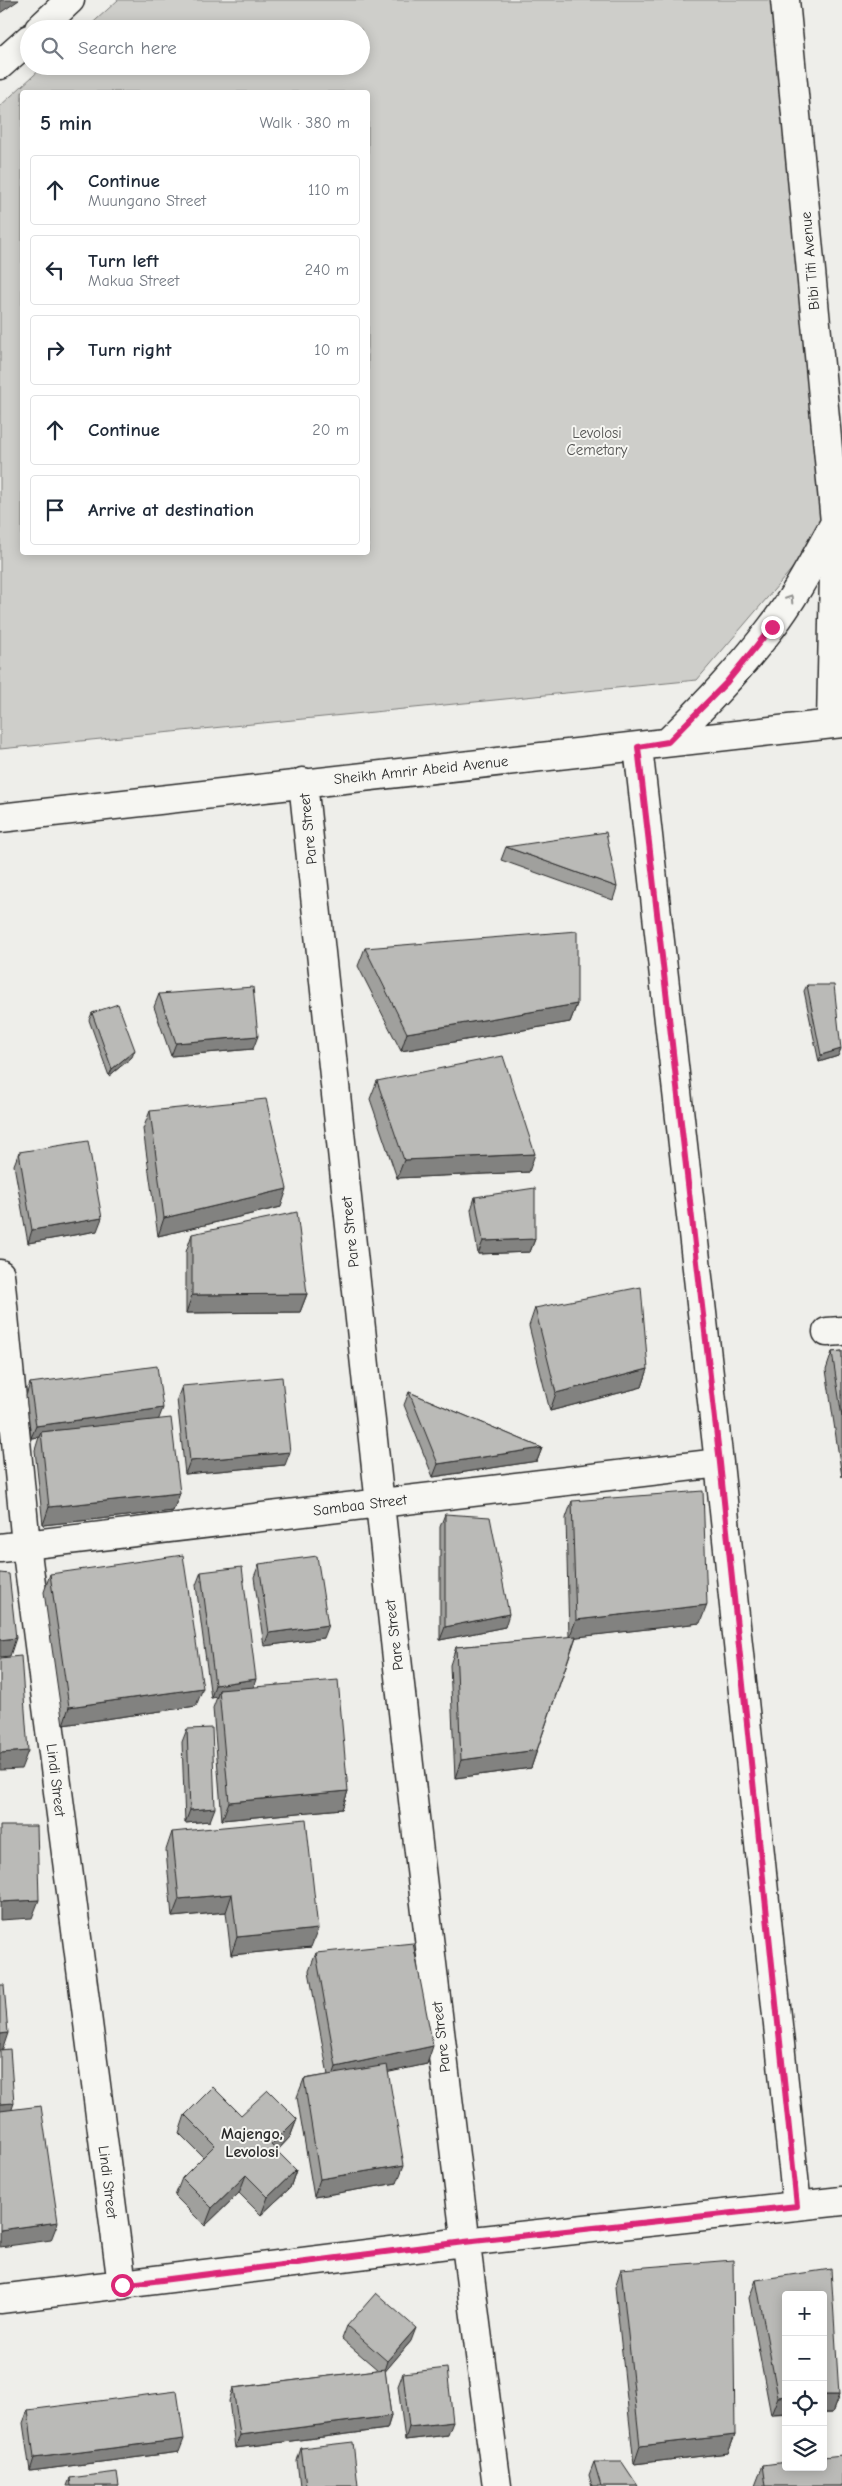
<!DOCTYPE html>
<html lang="en">
<head>
<meta charset="utf-8">
<style>
	body { margin:0; font-family:"Comic Neue",sans-serif; background:#f6f6f7; color:#1f2937 }
	.controls { position:absolute; right:15px; bottom:15px; display:grid; overflow:hidden; border-radius:5px; box-shadow:0 2px 12px #0003 }
	.controls button { width:45px; height:45px; display:grid; place-items:center; padding:0; border:0; border-bottom:1px solid #e0e1e3; background:#fff; color:#1f2937; font:25px sans-serif }
	.stop { position:absolute; width:15px; height:15px; margin:-11px; border:4px solid #db2777; border-radius:50%; background:#fff }
	.stop.end { background:#db2777; border-color:#fff; box-shadow:0 1px 5px #0008 }
	.list { margin:0; padding:0; list-style:none }
	h2 { display:flex; justify-content:space-between; align-items:center; height:65px; margin:0; padding:0 20px; font-size:21px }
	h2 small { font-size:16px; font-weight:400; color:#747a83 }
	.list li { display:grid; grid-template-columns:32px 1fr auto; gap:15px; align-items:center; box-sizing:border-box; height:70px; margin:0 10px 10px; padding:0 10px; border:1px solid #e0e1e3; border-radius:5px }
	.list b { display:block; font-size:19px; white-space:nowrap }
	.list p { margin:0; font-size:16px; white-space:nowrap; color:#747a83 }
	.list em { font-size:16px; font-style:normal; color:#747a83 }
	.icon { flex:none; width:28px; height:28px; fill:none; stroke:currentColor; stroke-width:2; stroke-linecap:round; stroke-linejoin:round }
	.map { position:relative; flex:none; width:842px; height:2486px; overflow:hidden }
	.search { position:absolute; background:#fff; box-shadow:0 2px 12px #0003; left:20px; top:20px; width:350px; height:55px; display:flex; align-items:center; gap:12px; box-sizing:border-box; padding:0 18px; border-radius:28px; color:#747a83; font-size:19px }
	.panel { position:absolute; background:#fff; box-shadow:0 2px 12px #0003; left:20px; top:90px; width:350px; height:465px; border-radius:5px }
	.map>svg:first-child { display:block }
</style>
</head>
<body>
<div class="map">
<svg width="842" height="2486" viewBox="0 0 842 2486">
	<rect width="100%" height="100%" fill="#eeeeea"/>
	<filter id="ink" filterUnits="userSpaceOnUse"><feTurbulence type="fractalNoise" baseFrequency=".02" numOctaves="2"/><feDisplacementMap in="SourceGraphic" scale="10" xChannelSelector="R" yChannelSelector="G"/><feConvolveMatrix kernelMatrix="1 2 1 2 8 2 1 2 1" color-interpolation-filters="sRGB"/></filter>
	<g filter="url(#ink)">
		<path fill="#cececa" stroke="#7c7c7a" fill-rule="evenodd" d="M118,0H772L837,516L697,680L0,749V106L44,66H361V29H86ZM22,92H368V552H22Z"/>
		<g fill="none" stroke-linecap="round" stroke-linejoin="round">
			<defs>
				<path id="minor" d="M785,0L835,522L831,724
					M39,29L70,0
					M0,65L29,39
					M668,742C704,706 740,669 771,628C795,597 814,560 833,526
					M638,747L719,1463L797,2206
					M303,782C363,1351 422,1919 497,2486
					M0,818L842,723
					M0,1274L26,1545L122,2285
					M827,1332L842,1331
					M0,1548L719,1463
					M0,2299L464,2242L842,2201"/>
			</defs>
			<use href="#minor" stroke="#2b2b2b" stroke-width="31"/>
			<use href="#minor" stroke="#f6f6f2" stroke-width="28"/>
		</g>
		<path fill="#a0a09d" stroke="#2b2b2b" d="M506,847L617,887L613,900L501,860Z
			M365,948L577,1004L570,1022L401,1051L358,966Z
			M807,985L838,1056L819,1062L804,991Z
			M159,994L253,1049L171,1056L154,1007Z
			M92,1013L132,1057L109,1076L89,1020Z
			M377,1081L529,1172L397,1178L370,1099Z
			M150,1111L281,1207L158,1236L143,1129Z
			M19,1152L97,1231L28,1243L14,1165Z
			M475,1197L535,1239L530,1252L478,1254L471,1210Z
			M192,1234L307,1294L300,1312L186,1313V1252Z
			M535,1308L648,1369L642,1387L550,1411L529,1326Z
			M842,1351V1477L826,1370L832,1352Z
			M30,1383L159,1419L180,1493L173,1511L43,1525L35,1450L39,1437L31,1438L26,1396Z
			M182,1386L285,1465L185,1474L177,1399Z
			M409,1392L542,1448L537,1461L433,1477L404,1405Z
			M572,1501L700,1623L576,1637L531,1768L455,1778L450,1665L456,1647L569,1637L566,1518Z
			M445,1514L505,1627L440,1640V1527Z
			M259,1564L323,1638L264,1646L254,1577Z
			M201,1572L253,1687L348,1791L342,1809L222,1820L213,1708L217,1697L211,1698L196,1585Z
			M50,1574L196,1706L63,1725L44,1592Z
			M187,1729L210,1821L185,1823L182,1742Z
			M172,1832L311,1947L231,1955L226,1912L172,1917L166,1850Z
			M316,1953L427,2064L388,2072L397,2183L314,2197L297,2097L304,2079L328,2075L309,1971Z
			M185,2115H241L297,2119L290,2137L277,2151L296,2170L290,2188L261,2215L239,2193L205,2226L175,2196L182,2178L203,2157L179,2133Z
			M621,2269L735,2435L728,2453L634,2464L615,2287Z
			M756,2280L839,2395L832,2413L771,2415L749,2298Z
			M347,2326L411,2341L385,2371L391,2416L387,2429L235,2448L229,2401L233,2388L378,2370L342,2339Z
			M403,2373L448,2435L405,2440L398,2386Z
			M28,2410L179,2452L30,2471L23,2423Z
			M301,2448L358,2486H300L297,2461Z
			M594,2462L638,2486H592L589,2475Z
			M763,2465L842,2486H755Z
			M70,2478L119,2486H67Z"/>
		<path fill="#828280" stroke="#2b2b2b" d="M0,0H19L0,13Z
			M577,1004L570,1022L401,1051L407,1033Z
			M258,1036L253,1049L171,1056L176,1043Z
			M841,1049L838,1056L819,1062L821,1055Z
			M135,1050L132,1057L109,1076L112,1069Z
			M535,1154L529,1172L397,1178L404,1160Z
			M287,1189L281,1207L158,1236L164,1218Z
			M102,1218L97,1231L28,1243L32,1230Z
			M535,1239L530,1252L478,1254L483,1241Z
			M307,1294L300,1312L186,1313L192,1295Z
			M648,1369L642,1387L550,1411L556,1393Z
			M163,1408L158,1421L41,1432L39,1437L31,1438L36,1426Z
			M542,1448L537,1461L433,1477L438,1464Z
			M290,1452L285,1465L185,1474L190,1461Z
			M180,1493L173,1511L43,1525L49,1507Z
			M707,1605L700,1623L569,1638L576,1620Z
			M509,1614L505,1627L440,1640L445,1627Z
			M328,1625L323,1638L264,1646L269,1633Z
			M16,1638L10,1656L0,1657V1640Z
			M256,1679L252,1692L219,1690L217,1697L211,1698L215,1685Z
			M203,1688L196,1706L63,1725L69,1707Z
			M537,1750L531,1768L455,1778L461,1760Z
			M28,1751L21,1769L0,1770V1753Z
			M348,1791L342,1809L222,1820L229,1802Z
			M215,1808L210,1821L185,1823L190,1810Z
			M232,1894L226,1912L172,1917L179,1899Z
			M39,1900L32,1918L0,1920V1902Z
			M318,1929L311,1947L231,1955L237,1937Z
			M8,2033L2,2051H0V2034Z
			M433,2046L427,2064L330,2085L336,2067Z
			M14,2103L8,2121H0V2104Z
			M297,2119L290,2137L265,2163L271,2145Z
			M404,2165L397,2183L314,2197L320,2179Z
			M296,2170L290,2188L261,2215L268,2197Z
			M246,2175L239,2193L205,2226L212,2208Z
			M58,2222L51,2240L0,2247V2230Z
			M416,2328L411,2341L383,2374L387,2361Z
			M823,2395H839L832,2413H823Z
			M786,2396V2414L771,2415L778,2397Z
			M391,2416L387,2429L235,2448L240,2435Z
			M453,2422L448,2435L405,2440L409,2427Z
			M735,2435L728,2453L634,2464L640,2446Z
			M184,2439L179,2452L30,2471L34,2458Z"/>
		<path fill="#babab7" stroke="#2b2b2b" d="M606,832L617,887L506,847Z
			M577,931V1004L407,1033L365,948Z
			M807,985H834L841,1049L821,1055Z
			M253,987L258,1036L176,1043L159,994Z
			M118,1004L135,1050L112,1069L92,1013Z
			M503,1056L535,1154L404,1160L377,1081Z
			M266,1099L287,1189L164,1218L150,1111Z
			M88,1141L102,1218L32,1230L19,1152Z
			M535,1188V1239L483,1241L475,1197Z
			M297,1212L307,1294L192,1295V1234Z
			M641,1287L648,1369L556,1393L535,1308Z
			M842,1351V1417L832,1352Z
			M157,1366L163,1408L36,1426L30,1383Z
			M282,1377L290,1452L190,1461L182,1386Z
			M409,1392L542,1448L438,1464Z
			M171,1418L180,1493L49,1507L41,1432Z
			M703,1491L707,1605L576,1620L572,1501Z
			M445,1514L490,1517L509,1614L445,1627Z
			M183,1555L203,1688L69,1707L50,1574Z
			M317,1556L328,1625L269,1633L259,1564Z
			M242,1567L256,1679L215,1685L201,1572Z
			M0,1573L9,1574L16,1638L0,1640Z
			M576,1636L537,1750L461,1760L456,1647Z
			M21,1656L28,1751L0,1753V1658Z
			M338,1680L348,1791L229,1802L219,1690Z
			M212,1728L215,1808L190,1810L187,1729Z
			M306,1819L318,1929L237,1937L232,1894L179,1899L172,1832Z
			M0,1826H37L39,1900L0,1902Z
			M413,1943L433,2046L336,2067L316,1953Z
			M0,1985H4L8,2033L0,2034Z
			M10,2049L14,2103L0,2104V2050Z
			M387,2065L404,2165L320,2179L304,2079Z
			M213,2087L241,2115L268,2090L297,2119L271,2145L296,2170L268,2197L246,2175L212,2208L182,2178L215,2145L185,2115Z
			M41,2106L58,2222L0,2230V2111Z
			M733,2260L735,2435L640,2446L621,2269Z
			M831,2269L839,2395H823V2295H786V2396L778,2397L756,2280Z
			M376,2293L416,2328L387,2361L347,2326Z
			M447,2368L453,2422L409,2427L403,2373Z
			M385,2369L391,2416L240,2435L233,2388Z
			M177,2391L184,2439L34,2458L28,2410Z
			M353,2442L358,2486H306L301,2448Z
			M842,2455V2486H766L763,2465L786,2462V2467H823V2457Z
			M594,2462H622L638,2486H601Z
			M117,2472L119,2486H71L70,2478Z"/>
		<defs><path id="oneway-chevron" d="M-2-3.5L2.5 0L-2 3.5" fill="none" stroke-width="1.6" stroke-linecap="round" stroke-linejoin="round" transform="scale(1.25)"/></defs>
		<use stroke="#90908e" href="#oneway-chevron" transform="translate(790 599) rotate(-57)"/>
	</g>
	<g fill="none" stroke-linecap="round" stroke-linejoin="round" filter="url(#ink)">
		<path stroke="#db2777" stroke-width="6" d="M122,2285L464,2242L797,2206L720,1463L638,747L668,742L726,683L772,627"/>
	</g>
	<g text-anchor="middle" dominant-baseline="central" stroke-width="4" stroke-linejoin="round" paint-order="stroke">
		<g font-size="15" fill="#2b2b2b" stroke="#f6f6f2">
			<text transform="translate(810 261) rotate(-95)">Bibi Titi Avenue</text>
			<text transform="translate(421 770) rotate(-6)">Sheikh Amrir Abeid Avenue</text>
			<text transform="translate(308 829) rotate(-96)">Pare Street</text>
			<text transform="translate(350 1232) rotate(-96)">Pare Street</text>
			<text transform="translate(360 1505) rotate(-7)">Sambaa Street</text>
			<text transform="translate(394 1635) rotate(-97)">Pare Street</text>
			<text transform="translate(56 1780) rotate(83)">Lindi Street</text>
			<text transform="translate(441 2037) rotate(-97)">Pare Street</text>
			<text transform="translate(108 2182) rotate(83)">Lindi Street</text>
		</g>
		<g font-size="15" fill="#545453" stroke="#f6f6f2">
			<text x="597" y="433">Levolosi<tspan x="597" dy="17">Cemetary</tspan></text>
		</g>
		<g font-size="16" font-weight="bold" fill="#2b2b2b" stroke="#f6f6f2">
			<text x="252" y="2134">Majengo,<tspan x="252" dy="18">Levolosi</tspan></text>
		</g>
	</g>
</svg>
<div class="controls">
<button>+</button>
<button>−</button>
<button><svg class="icon" aria-label="locate" viewBox="0 0 24 24"><circle cx="12" cy="12" r="6"/><path d="M12 2v4M12 18v4M2 12h4M18 12h4"/></svg></button>
<button><svg class="icon" aria-label="layers" viewBox="0 0 24 24"><path d="M12 4l9 5-9 5-9-5zM3 14l9 5 9-5"/></svg></button>
</div>
<div class="stop" style="left:122px;top:2285px"></div>
<div class="stop end" style="left:772px;top:627px"></div>
<div class="search"><svg class="icon" aria-label="search" viewBox="0 0 24 24"><circle cx="10" cy="10" r="6"/><path d="M15 15l6 6"/></svg>Search here</div>
<section class="panel">
<h2>5 min<small>Walk · 380 m</small></h2>
<ul class="list">
<li><svg class="icon" aria-label="ahead" viewBox="0 0 24 24"><path d="M12 20V5M6 11l6-6 6 6"/></svg><div><b>Continue</b><p>Muungano Street</p></div><em>110 m</em></li>
<li><svg class="icon" aria-label="left" viewBox="0 0 24 24"><path d="M17 20v-9H6M10 6l-5 5 5 5"/></svg><div><b>Turn left</b><p>Makua Street</p></div><em>240 m</em></li>
<li><svg class="icon" aria-label="right" viewBox="0 0 24 24"><path d="M7 20v-9h11M14 6l5 5-5 5"/></svg><div><b>Turn right</b></div><em>10 m</em></li>
<li><svg class="icon" aria-label="ahead" viewBox="0 0 24 24"><path d="M12 20V5M6 11l6-6 6 6"/></svg><div><b>Continue</b></div><em>20 m</em></li>
<li><svg class="icon" aria-label="arrive" viewBox="0 0 24 24"><path d="M6 21V4h12l-3 4 3 4H6"/></svg><div><b>Arrive at destination</b></div></li>
</ul>
</section>
</div>
</body>
</html>
